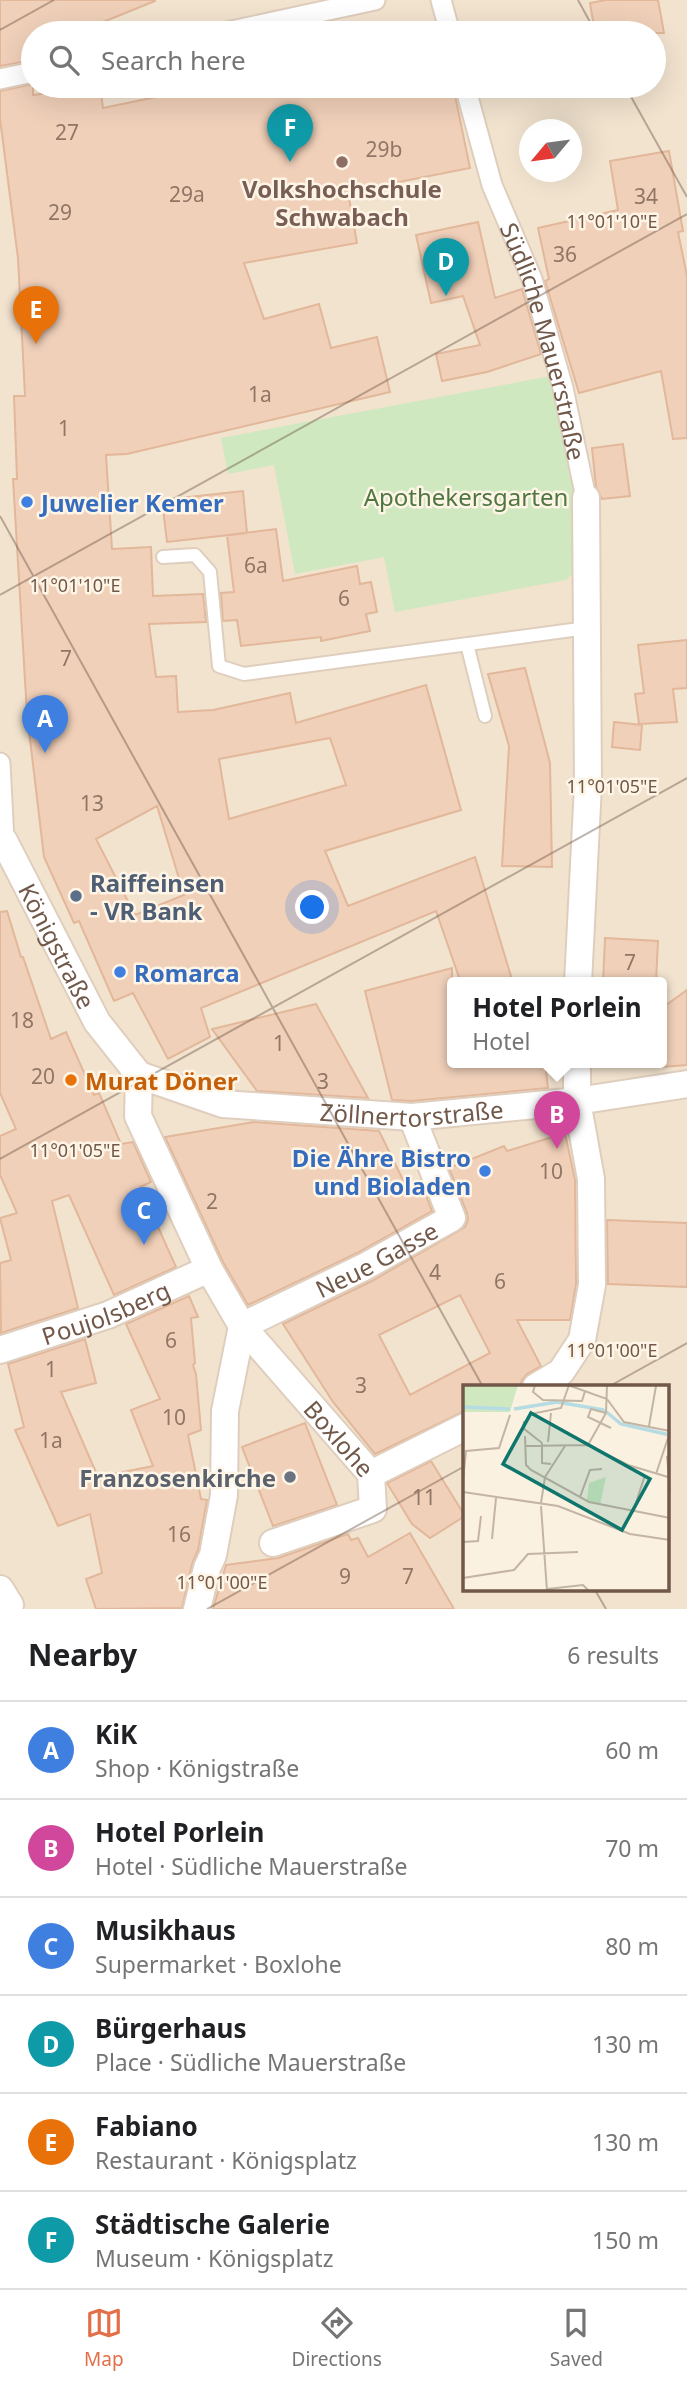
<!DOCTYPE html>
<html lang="en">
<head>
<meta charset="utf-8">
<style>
	body { margin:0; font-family:"Noto Sans",sans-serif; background:#f6f6f6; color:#202124 }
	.compass { position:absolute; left:519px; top:119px; width:63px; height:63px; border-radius:50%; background:#fff; box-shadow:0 7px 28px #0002; rotate:241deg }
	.you { position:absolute; left:313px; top:908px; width:24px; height:24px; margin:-18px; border:5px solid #fff; border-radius:50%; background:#1a73e8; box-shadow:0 0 0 10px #1a73e833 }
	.badge { display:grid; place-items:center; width:46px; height:46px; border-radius:50%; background:#e26f48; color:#fff; font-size:23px; font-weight:700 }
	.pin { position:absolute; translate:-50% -58px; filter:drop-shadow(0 2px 4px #0008) }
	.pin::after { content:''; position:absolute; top:37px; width:24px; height:21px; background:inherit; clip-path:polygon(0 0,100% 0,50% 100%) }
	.popup { position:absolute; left:447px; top:977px; width:220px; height:91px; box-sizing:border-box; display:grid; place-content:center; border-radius:7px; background:#fff; filter:drop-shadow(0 2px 5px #0005); font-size:23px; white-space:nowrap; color:#757577 }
	.popup b { font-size:26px; color:#202124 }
	.popup::after { content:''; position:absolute; left:50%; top:100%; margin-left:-14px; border:14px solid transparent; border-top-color:#fff }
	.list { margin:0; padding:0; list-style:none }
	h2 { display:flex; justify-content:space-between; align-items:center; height:91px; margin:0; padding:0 28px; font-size:30px }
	h2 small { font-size:23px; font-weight:400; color:#757577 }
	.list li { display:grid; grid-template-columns:46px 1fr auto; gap:21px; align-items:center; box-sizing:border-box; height:98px; padding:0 28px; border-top:2px solid #e0e0e0 }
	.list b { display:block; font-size:26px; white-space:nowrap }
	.list p { margin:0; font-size:23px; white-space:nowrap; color:#757577 }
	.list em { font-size:23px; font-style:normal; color:#757577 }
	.icon { flex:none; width:38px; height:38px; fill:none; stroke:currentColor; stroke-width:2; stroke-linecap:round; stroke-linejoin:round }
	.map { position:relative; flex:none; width:687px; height:1609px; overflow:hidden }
	.search { position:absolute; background:#fff; box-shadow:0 7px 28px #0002; left:21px; right:21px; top:21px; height:77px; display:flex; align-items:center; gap:18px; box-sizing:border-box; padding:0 24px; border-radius:38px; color:#757577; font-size:26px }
	.sheet { height:679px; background:#fff }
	nav { display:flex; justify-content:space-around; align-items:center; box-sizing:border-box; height:98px; border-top:2px solid #e0e0e0; background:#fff; font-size:19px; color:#757577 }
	nav a { display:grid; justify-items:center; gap:4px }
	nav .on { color:#e26f48 }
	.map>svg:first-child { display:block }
</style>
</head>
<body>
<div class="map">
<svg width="687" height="1609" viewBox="0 0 687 1609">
	<rect width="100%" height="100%" fill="#fbf1e0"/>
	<path fill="#f2e3cf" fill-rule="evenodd" d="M0,0H687V1609H0ZM33,33H654V86H33ZM530,130H572V172H530ZM452,983H662V1063H452ZM465,1387H668V1590H465Z"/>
	<path fill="#cfe8c0" d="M551,376L575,476L583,563L566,580L395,612L384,557L295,574L274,465L228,474L221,438Z"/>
	<path fill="#f0d0b9" stroke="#e2b79a" stroke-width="2" fill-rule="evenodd" d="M0,0H155V1L76,33H33V60L0,66Z
		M606,0H658L664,33H595L590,3Z
		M33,84V95L100,86L103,108L209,86H453L470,168L348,192L357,243L244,263L264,319L319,304L331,348L377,337L390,392L127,454L106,455L112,549L151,547L153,596L203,594L206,622L149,624L156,677L176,676L178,712L213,710L290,693L296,723L426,685L461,810L325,851L348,906L475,857L513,983H461L436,911L201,1008L210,1037L168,1059L133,993L114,1001L79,921L74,923L44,857L27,714L13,479H17L14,396H25L18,258L0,119V91ZM330,738L346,785L229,819L219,759ZM157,806L184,895L135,915L96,839Z
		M669,151L683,231L678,232L687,276V438L673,439L661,371L579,393L545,281L549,279L538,228L618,210L610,161Z
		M478,222L495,298L522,289L541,354L487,372L442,381L436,354L480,345L463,296L431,303L416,235Z
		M623,444L630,496L602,499L596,487L592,448Z
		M243,491L247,533L167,542L162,500Z
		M276,529L283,581L357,566L360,584L371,582L377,612L366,614L370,631L321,641V637L241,646L237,620L223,621L221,593L234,592L227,535Z
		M687,640V688L673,689L677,722L639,724L635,694L644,693L638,645Z
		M525,668L550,763L552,867L502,866L509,746L488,674Z
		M614,722L642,725L640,750L612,747Z
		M7,911L21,957H23L51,1039L66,1032L94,1095L99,1093L121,1144L133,1142L151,1182L140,1187L176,1267L114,1295L69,1195L52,1201L78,1308L1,1333L0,1263L11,1260L0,1218L17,1213L0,1175V1136L16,1129L0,1093V912Z
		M605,938L658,941L656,983H603Z
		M452,968V1063H545L548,1088L412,1101L392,1100L365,991Z
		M687,990V1065L662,1067V1008Z
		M316,1004L368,1098L257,1091L212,1029Z
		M254,1122L379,1131L406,1186L420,1180L432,1211L357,1253L248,1305L223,1262L165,1137Z
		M565,1133L575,1180L576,1284L570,1320H517L541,1366L527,1374L522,1380L520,1387H465V1411L375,1454L333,1402L283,1324L372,1281L465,1227L468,1220L467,1213L449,1168L504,1146L507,1151ZM460,1295L490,1353L410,1395L379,1335Z
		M607,1220L687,1223V1287L608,1284Z
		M189,1296L198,1317L191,1318L195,1363L193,1365L196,1374L201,1430L188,1435L201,1499L207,1500L198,1550L192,1564L182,1608L96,1609L86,1579L102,1573L90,1514L58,1526L15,1430L24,1427L8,1364L85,1339L96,1383L61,1392L98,1477L153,1466L131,1410L160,1399L126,1324Z
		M305,1423L337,1505L273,1526L242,1447Z
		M431,1461L465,1516L430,1538L412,1524L387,1483Z
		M410,1533L454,1609H213L226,1565L278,1558L348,1534L351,1540L358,1538L368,1557Z"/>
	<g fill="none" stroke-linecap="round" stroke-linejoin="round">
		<defs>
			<path id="service" d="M163,557L195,555L210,572L219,666L244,674L587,628
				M467,644L485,716"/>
			<g id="pedestrian">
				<path d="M441,0L450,33"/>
				<path d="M222,33L375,0"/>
				<path d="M0,79L33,72"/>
				<path id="s1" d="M465,86L492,185L532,279L563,388L586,498"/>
				<path d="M0,763L4,841"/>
			</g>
			<g id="minor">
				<path id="s2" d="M0,839L4,841L97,1022L139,1075"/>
				<path d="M578,983L588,785L586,498"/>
				<path id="s3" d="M139,1075L138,1116L209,1269L242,1326L371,1474L373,1509L273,1543"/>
				<path id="s4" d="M139,1075L223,1104L412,1117L577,1101L687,1084"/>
				<path id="s5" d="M242,1326L364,1267L452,1218L412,1117"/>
				<path id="s6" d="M0,1350L108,1315L209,1269"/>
				<path d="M536,1387L561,1372L582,1340L592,1285L591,1179L577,1101V1063"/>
				<path d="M371,1474L465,1427"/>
				<path d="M0,1589L10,1605"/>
				<path d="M197,1609L207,1568L213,1555L224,1495L225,1411L242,1326"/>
			</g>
		</defs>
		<use href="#service" stroke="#dfcebd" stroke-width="16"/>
		<use href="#pedestrian" stroke="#dfcebd" stroke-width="23"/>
		<use href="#minor" stroke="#dfcebd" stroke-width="30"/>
		<use href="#service" stroke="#fff" stroke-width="12"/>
		<use href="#pedestrian" stroke="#fff" stroke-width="19"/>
		<use href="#minor" stroke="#fff" stroke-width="26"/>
	</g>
	<path fill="none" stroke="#715849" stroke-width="2" stroke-opacity="0.45" d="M578,0L596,33M0,30L54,0M625,86L687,197M0,516L483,1387M0,595L687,214M0,1159L687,778M608,1387L687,1343M595,1590L606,1609M207,1609L465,1466"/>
	<circle fill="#8d6e63" stroke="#fef5e6" stroke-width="2.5" cx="342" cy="162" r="7"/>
	<g fill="#3f7fe0" stroke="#fef5e6" stroke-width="2.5">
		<circle cx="27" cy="502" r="7"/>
		<circle cx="120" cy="972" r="7"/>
		<circle cx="485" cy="1171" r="7"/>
	</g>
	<circle fill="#5c6f8a" stroke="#fef5e6" stroke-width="2.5" cx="76" cy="896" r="7"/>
	<circle fill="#e8710a" stroke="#fef5e6" stroke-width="2.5" cx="71" cy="1080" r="7"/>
	<circle fill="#6b7280" stroke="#fef5e6" stroke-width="2.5" cx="290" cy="1477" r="7"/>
	<g text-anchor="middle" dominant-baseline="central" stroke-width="5" stroke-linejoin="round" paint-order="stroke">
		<g font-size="21" fill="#917665">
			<text x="67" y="132">27</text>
			<text x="384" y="149">29b</text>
			<text x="187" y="194">29a</text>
			<text x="646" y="196">34</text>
			<text x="60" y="212">29</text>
			<text x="565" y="254">36</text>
			<text x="260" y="394">1a</text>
			<text x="64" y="428">1</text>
			<text x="256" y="565">6a</text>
			<text x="344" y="598">6</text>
			<text x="66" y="658">7</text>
			<text x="92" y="803">13</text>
			<text x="630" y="962">7</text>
			<text x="22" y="1020">18</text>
			<text x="279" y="1043">1</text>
			<text x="43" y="1076">20</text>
			<text x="323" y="1081">3</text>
			<text x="551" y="1171">10</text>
			<text x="212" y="1201">2</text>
			<text x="435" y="1272">4</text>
			<text x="500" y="1281">6</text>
			<text x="171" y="1340">6</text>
			<text x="51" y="1369">1</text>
			<text x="361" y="1385">3</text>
			<text x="174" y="1417">10</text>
			<text x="51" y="1440">1a</text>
			<text x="424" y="1497">11</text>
			<text x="179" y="1534">16</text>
			<text x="345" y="1576">9</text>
			<text x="408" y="1576">7</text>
		</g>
		<g font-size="24" font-weight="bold" fill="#785e54" stroke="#fef5e6">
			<text x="342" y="188">Volkshochschule<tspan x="342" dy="28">Schwabach</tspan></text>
		</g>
		<g font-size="24" fill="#715849" stroke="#fef5e6">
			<text stroke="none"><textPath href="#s1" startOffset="268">Südliche Mauerstraße</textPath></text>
			<text stroke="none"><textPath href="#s2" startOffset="122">Königstraße</textPath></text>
			<text stroke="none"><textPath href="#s4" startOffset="278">Zöllnertorstraße</textPath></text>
			<text stroke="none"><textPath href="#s5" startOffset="150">Neue Gasse</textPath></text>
			<text stroke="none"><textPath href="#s6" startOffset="112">Poujolsberg</textPath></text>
			<text stroke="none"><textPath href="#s3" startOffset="424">Boxlohe</textPath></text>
		</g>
		<g font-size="24" fill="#4f7742" stroke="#fef5e6">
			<text x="466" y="496">Apothekersgarten</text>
		</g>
		<g font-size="24" font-weight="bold" fill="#366cbe" stroke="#fef5e6" text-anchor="start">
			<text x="41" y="502">Juwelier Kemer</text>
			<text x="134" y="972">Romarca</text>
			<text x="471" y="1157" text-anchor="end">Die Ähre Bistro<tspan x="471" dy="28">und Bioladen</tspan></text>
		</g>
		<g font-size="24" font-weight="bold" fill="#4e5e75" stroke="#fef5e6" text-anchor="start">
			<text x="90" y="882">Raiffeinsen<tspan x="90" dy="28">- VR Bank</tspan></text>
		</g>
		<g font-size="24" font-weight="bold" fill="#c56008" stroke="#fef5e6" text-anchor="start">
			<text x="85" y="1080">Murat Döner</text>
		</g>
		<g font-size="24" font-weight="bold" fill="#5b616d" stroke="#fef5e6" text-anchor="end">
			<text x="276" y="1477">Franzosenkirche</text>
		</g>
	</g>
	<g transform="translate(463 1385)">
		<rect width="206" height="206" fill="#fbf1e0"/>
		<path d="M0,0H55L47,27H0ZM143,92L137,120L124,116L126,98Z" fill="#cfe8c0"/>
		<path fill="none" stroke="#b6dce3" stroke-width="3.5" d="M0,22L47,24M51,24L94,17L141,25M141,25L158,39L207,50"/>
		<path fill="none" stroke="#c4b4a4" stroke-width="2" d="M72,0L70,7L80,15L119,16L122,6M105,0L144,14L161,37L207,46M143,28L128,24L125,32L148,43M68,29L98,23L106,0M61,36L60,43L79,58M186,41L193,1M62,51L63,80L68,85L126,117L207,133M85,57L88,28M79,58V78L88,79M125,60L143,28L144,0M63,61L125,60L165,80L205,92M204,71L207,106M193,89L207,47M0,95L3,66L36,63L47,30M0,107L95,121L167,149L207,155M117,112L127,85L139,84M78,118L82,92L102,61M78,121L84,206M170,127L182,90M29,154L33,113M0,157L15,156L18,131M0,193L51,185L65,169L115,167M84,204L120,200L126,206"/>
		<path fill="#0f766e" fill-opacity="0.15" stroke="#0f766e" stroke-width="3.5" d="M68,28L187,94L159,145L40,79Z"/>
		<rect width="206" height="206" fill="none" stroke="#715849" stroke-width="3.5"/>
	</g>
	<g font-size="18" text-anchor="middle" fill="#715849" stroke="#fef5e6" stroke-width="5" stroke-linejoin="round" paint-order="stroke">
		<text x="612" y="228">11°01'10"E</text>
		<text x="75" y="592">11°01'10"E</text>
		<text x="612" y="793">11°01'05"E</text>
		<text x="75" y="1157">11°01'05"E</text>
		<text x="612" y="1357">11°01'00"E</text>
		<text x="222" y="1589">11°01'00"E</text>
	</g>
</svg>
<svg class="compass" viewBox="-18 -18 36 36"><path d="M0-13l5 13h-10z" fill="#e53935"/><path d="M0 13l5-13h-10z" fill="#757577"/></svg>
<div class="you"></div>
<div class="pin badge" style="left:45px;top:753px;background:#3f7fe0">A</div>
<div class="pin badge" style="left:557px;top:1149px;background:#d1479c">B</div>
<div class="popup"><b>Hotel Porlein</b>Hotel</div>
<div class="pin badge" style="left:144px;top:1245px;background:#3f7fe0">C</div>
<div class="pin badge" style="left:446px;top:296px;background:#0f9aa8">D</div>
<div class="pin badge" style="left:36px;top:344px;background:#e8710a">E</div>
<div class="pin badge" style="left:290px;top:162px;background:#0f9aa8">F</div>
<div class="search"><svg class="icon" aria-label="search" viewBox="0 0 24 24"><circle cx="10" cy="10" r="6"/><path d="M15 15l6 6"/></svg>Search here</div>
</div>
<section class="sheet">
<h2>Nearby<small>6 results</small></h2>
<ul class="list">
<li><span class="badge" style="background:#3f7fe0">A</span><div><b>KiK</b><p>Shop · Königstraße</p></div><em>60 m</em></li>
<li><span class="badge" style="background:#d1479c">B</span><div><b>Hotel Porlein</b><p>Hotel · Südliche Mauerstraße</p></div><em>70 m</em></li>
<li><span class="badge" style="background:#3f7fe0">C</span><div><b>Musikhaus</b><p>Supermarket · Boxlohe</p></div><em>80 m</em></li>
<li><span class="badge" style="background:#0f9aa8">D</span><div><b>Bürgerhaus</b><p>Place · Südliche Mauerstraße</p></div><em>130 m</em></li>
<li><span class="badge" style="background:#e8710a">E</span><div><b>Fabiano</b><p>Restaurant · Königsplatz</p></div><em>130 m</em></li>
<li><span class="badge" style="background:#0f9aa8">F</span><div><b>Städtische Galerie</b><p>Museum · Königsplatz</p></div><em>150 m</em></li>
</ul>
</section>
<nav>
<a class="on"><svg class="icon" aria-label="map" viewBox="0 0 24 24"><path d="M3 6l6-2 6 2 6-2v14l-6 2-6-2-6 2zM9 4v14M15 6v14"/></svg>Map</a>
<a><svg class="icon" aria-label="directions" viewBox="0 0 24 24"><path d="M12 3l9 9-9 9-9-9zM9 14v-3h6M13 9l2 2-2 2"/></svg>Directions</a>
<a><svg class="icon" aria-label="saved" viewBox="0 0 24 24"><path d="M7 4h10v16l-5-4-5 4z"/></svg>Saved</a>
</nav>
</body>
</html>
